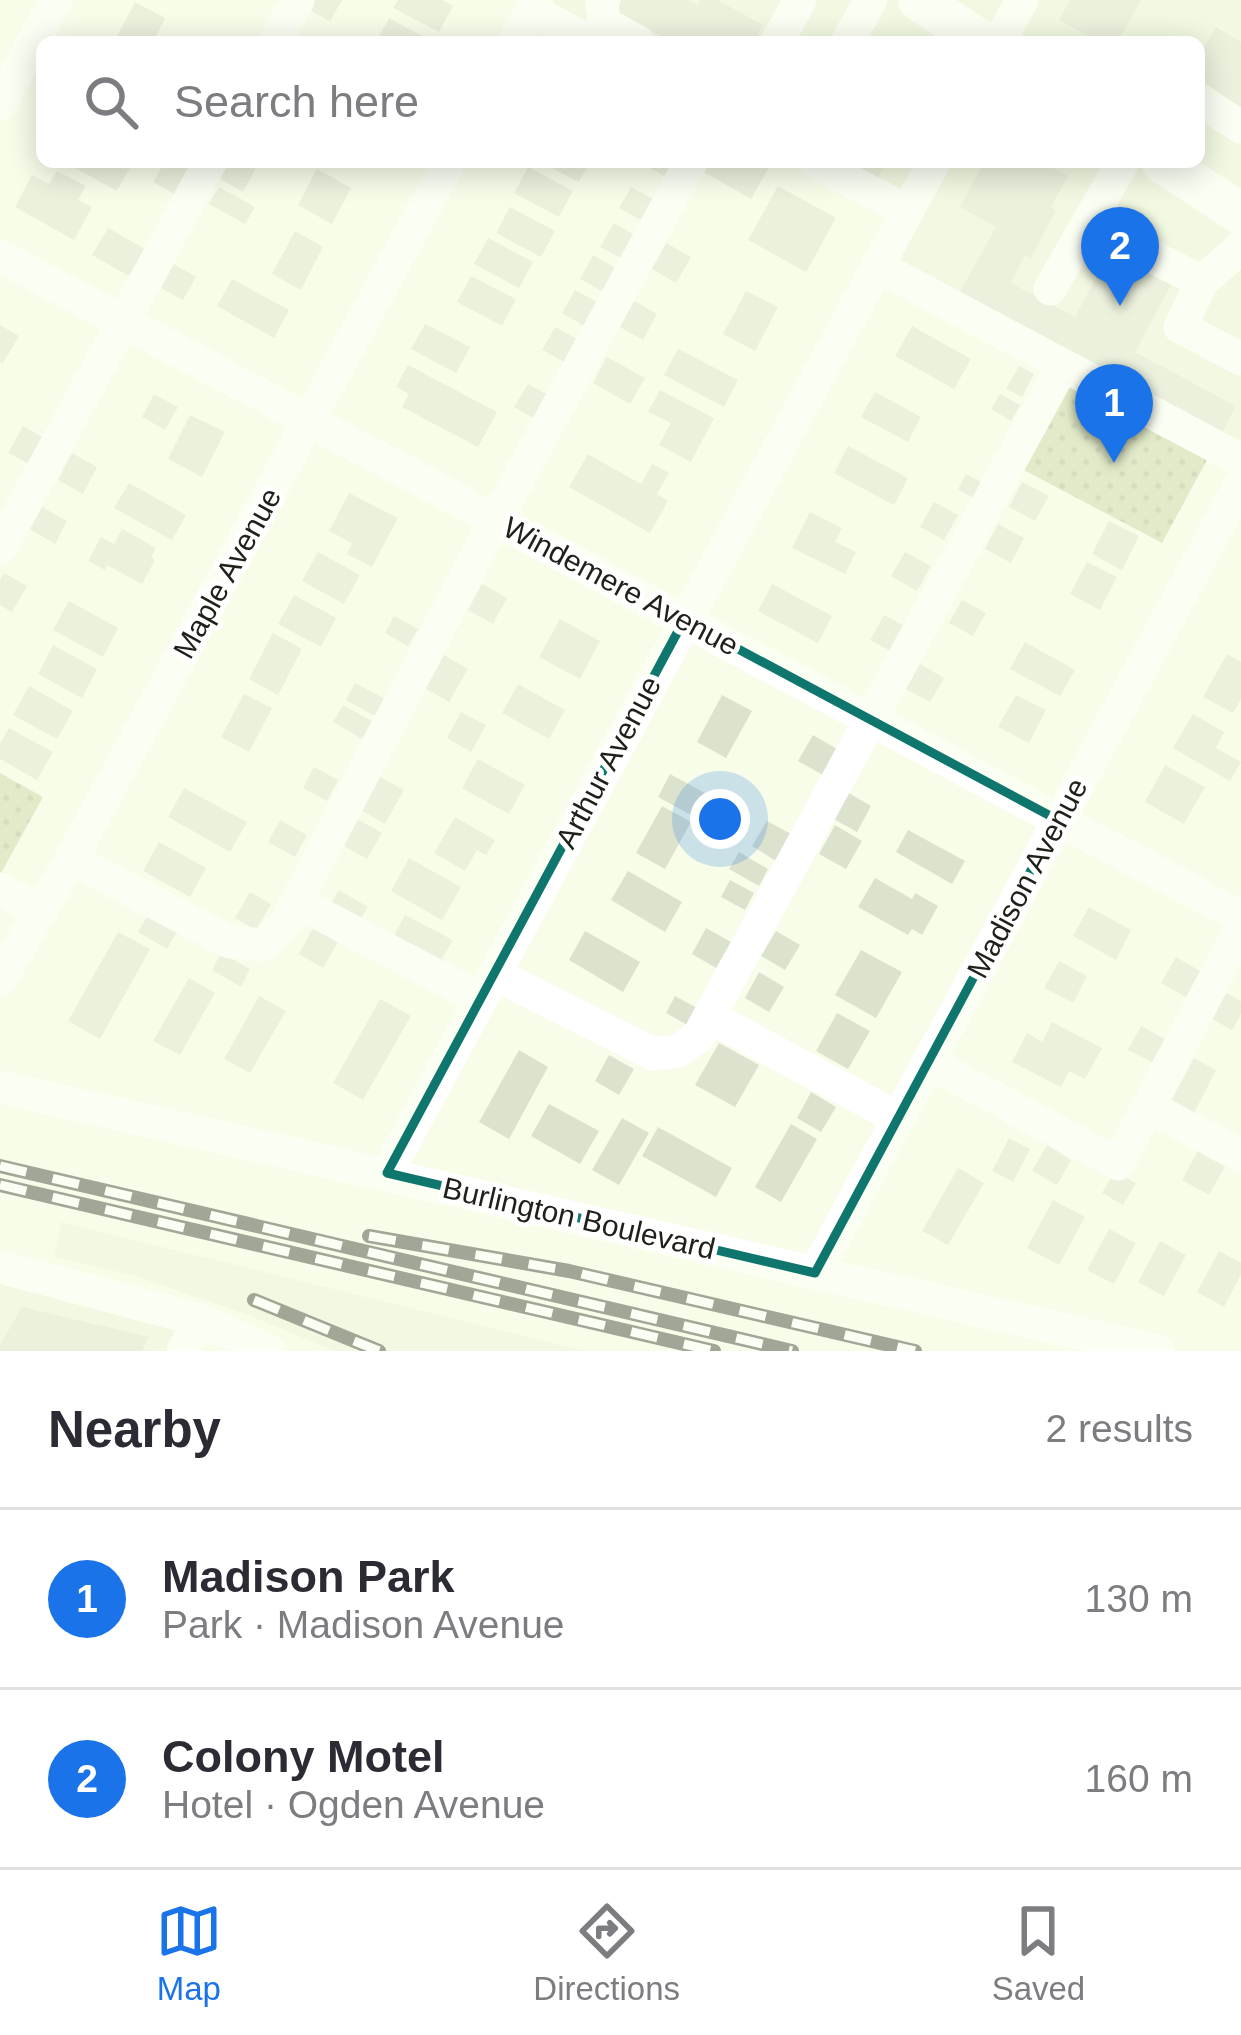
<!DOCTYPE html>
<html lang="en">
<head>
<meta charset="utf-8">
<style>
	body { margin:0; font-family:Arial,sans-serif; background:#f7f7f7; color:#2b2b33 }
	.you { position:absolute; left:720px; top:819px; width:42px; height:42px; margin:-30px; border:9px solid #fff; border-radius:50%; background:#1a73e8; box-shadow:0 0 0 18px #1a73e833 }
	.badge { display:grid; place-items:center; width:78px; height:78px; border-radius:50%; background:#1a73e8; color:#fff; font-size:39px; font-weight:700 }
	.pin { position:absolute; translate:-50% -99px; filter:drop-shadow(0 3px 6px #0008) }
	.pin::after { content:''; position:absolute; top:63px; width:42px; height:36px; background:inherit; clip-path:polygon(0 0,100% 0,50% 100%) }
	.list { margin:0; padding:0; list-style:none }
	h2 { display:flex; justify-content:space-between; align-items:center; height:156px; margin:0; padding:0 48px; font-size:51px }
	h2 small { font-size:39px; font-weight:400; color:#7c7c81 }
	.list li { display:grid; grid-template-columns:78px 1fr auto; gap:36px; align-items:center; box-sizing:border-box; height:180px; padding:0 48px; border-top:3px solid #e1e1e2 }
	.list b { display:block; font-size:45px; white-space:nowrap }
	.list p { margin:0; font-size:39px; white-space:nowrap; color:#7c7c81 }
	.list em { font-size:39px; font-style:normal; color:#7c7c81 }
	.icon { flex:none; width:66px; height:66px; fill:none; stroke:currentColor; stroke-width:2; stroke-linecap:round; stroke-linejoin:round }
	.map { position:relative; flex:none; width:1241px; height:1351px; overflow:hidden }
	.search { position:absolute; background:#fff; box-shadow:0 6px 30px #0003; left:36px; right:36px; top:36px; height:132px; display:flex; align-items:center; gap:30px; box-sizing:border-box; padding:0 42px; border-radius:18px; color:#7c7c81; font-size:45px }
	.sheet { height:516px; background:#fff }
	nav { display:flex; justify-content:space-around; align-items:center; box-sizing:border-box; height:168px; border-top:3px solid #e1e1e2; background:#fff; font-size:33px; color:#7c7c81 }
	nav a { display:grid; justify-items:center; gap:6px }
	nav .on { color:#1a73e8 }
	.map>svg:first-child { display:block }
</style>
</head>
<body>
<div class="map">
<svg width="1241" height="1351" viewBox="0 0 1241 1351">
	<defs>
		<pattern id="park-dots" width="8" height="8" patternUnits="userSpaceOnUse" patternTransform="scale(3)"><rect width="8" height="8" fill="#c6d6a2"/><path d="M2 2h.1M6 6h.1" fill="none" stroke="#aab78b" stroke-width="1.8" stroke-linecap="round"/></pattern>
	</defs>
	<rect width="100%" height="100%" fill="#f7fde9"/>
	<path fill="#ebf4d9" d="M537,0H1241V460L877,266L907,211L815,162H1199V42H591Z
		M61,1222L585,1351H334L248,1315L132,1275L54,1257Z
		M0,1277L194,1323L179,1351H0Z"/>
	<path fill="url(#park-dots)" d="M1066,381L1208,458L1162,543L1020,468Z
		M0,773L43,797L0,875Z"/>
	<path fill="#dbe2ce" d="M312,0H342L330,21L307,9Z
		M398,0H442L453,6L439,32L393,8Z
		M621,0H688L698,5L700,0H717L763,25L753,42H672L615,11Z
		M1070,0H1141L1118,42H1100L1059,20Z
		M135,2L165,18L153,42H114Z
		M389,18L434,42H376Z
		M1216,27L1241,42V115L1217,99L1221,93L1199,79V56Z
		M64,162H133L117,191Z
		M165,162H178L193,170L178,196L153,182Z
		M230,162H245L256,168L243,192L220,179Z
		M540,162H590L579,182Z
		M639,162H672L664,176Z
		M710,162H772L751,199L704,172Z
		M845,162H886L877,179Z
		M984,162H1043L1068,176L1051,207L1056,210L1031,258L1025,255L1011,283L1075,317L1110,252L1171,285L1135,352L1236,406L1221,435L958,295L996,227L960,207Z
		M528,167L573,191L559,217L514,193Z
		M317,169L351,188L332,224L298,205Z
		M57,171L86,186L78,200L92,207L74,240L15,207L32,175L49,184Z
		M778,186L836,218L806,272L748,240Z
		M219,187L255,207L245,224L209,204Z
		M631,187L655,200L643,221L619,208Z
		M510,207L555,231L541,257L496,233Z
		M614,223L636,236L623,259L600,247Z
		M108,228L145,249L129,276L92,255Z
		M295,231L323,247L301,290L272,274Z
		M488,238L533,262L519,288L474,264Z
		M666,243L691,257L676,283L652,269Z
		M593,255L616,268L602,291L580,279Z
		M174,264L196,277L183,300L161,288Z
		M471,276L516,299L502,326L457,302Z
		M232,279L289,310L274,338L217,306Z
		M575,290L597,302L584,326L562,313Z
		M746,291L778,307L755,351L723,334Z
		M633,300L657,314L643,340L618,326Z
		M425,324L470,347L456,373L411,349Z
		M0,325L19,336L3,363L0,362Z
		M912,326L971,359L954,389L895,356Z
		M555,327L577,339L564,362L542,350Z
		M678,349L738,380L724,407L664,375Z
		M607,357L645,378L630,404L593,383Z
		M408,365L497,412L478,447L402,407L409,394L396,387Z
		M1019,366L1034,374L1022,397L1006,389Z
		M528,384L550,396L537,420L514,407Z
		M660,390L714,418L691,462L659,445L671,423L648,412Z
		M875,392L921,417L908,442L861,417Z
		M154,394L178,407L165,430L142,417Z
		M1000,394L1020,405L1011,421L991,409Z
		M190,415L225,432L202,477L168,459Z
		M23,426L46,439L31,465L8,453Z
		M848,446L908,478L894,505L834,473Z
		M72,453L97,467L83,494L58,480Z
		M588,454L641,484L652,464L669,473L657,494L668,501L650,533L569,487Z
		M966,474L987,485L978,501L958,489Z
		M1022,482L1049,496L1035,521L1009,507Z
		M129,483L186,515L172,540L114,508Z
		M349,493L398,518L372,567L347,554L352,543L329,531Z
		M934,502L958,515L944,540L920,527Z
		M42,507L67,521L55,544L30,529Z
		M810,512L842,528L835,542L856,552L845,574L792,548Z
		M1109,521L1139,536L1122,570L1092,554Z
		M998,524L1024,538L1011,563L985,549Z
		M122,529L156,548L151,557L155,560L142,584L107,565L105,570L88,561L101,537L114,544Z
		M318,552L360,575L344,604L302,581Z
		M905,552L931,566L917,591L891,576Z
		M1087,562L1117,577L1100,610L1070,594Z
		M4,573L27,586L12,612L0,605V580Z
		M482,584L507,598L493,624L468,610Z
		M772,584L832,616L818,643L758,611Z
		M294,595L336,618L321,647L278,624Z
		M962,600L986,613L973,636L949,623Z
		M69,601L118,628L103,657L53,630Z
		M884,615L908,628L894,653L870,640Z
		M394,616L418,629L408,646L385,633Z
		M560,619L600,641L580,679L539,657Z
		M273,633L302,649L278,695L249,679Z
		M1025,642L1075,670L1060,696L1010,669Z
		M53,645L97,669L82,698L38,674Z
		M1227,654L1241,662V699L1233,713L1203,697Z
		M444,655L468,669L449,702L425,688Z
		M920,664L944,678L930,702L906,689Z
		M355,683L385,699L375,716L346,700Z
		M518,684L565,710L549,739L502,713Z
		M29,686L73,711L57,739L13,715Z
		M244,694L272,708L249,752L221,737Z
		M722,695L752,711L726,758L697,742Z
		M1016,695L1046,710L1029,743L998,727Z
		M343,705L372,721L362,739L333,722Z
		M461,712L486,725L471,752L447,738Z
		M1193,714L1224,732L1216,748L1241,762L1230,781L1173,748Z
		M9,728L53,752L37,780L0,759V744Z
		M813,735L837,749L823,775L798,761Z
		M478,759L525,785L509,814L462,788Z
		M1165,765L1205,787L1184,824L1145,802Z
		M314,767L338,780L327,801L303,788Z
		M670,774L734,809L722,832L658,797Z
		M380,777L404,790L385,824L361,810Z
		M184,788L247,822L230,852L168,817Z
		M847,792L871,806L857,832L832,818Z
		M662,806L691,822L665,869L636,853Z
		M455,817L495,840L486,855L477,850L465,871L434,853Z
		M357,819L382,833L367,859L342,845Z
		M280,820L307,835L295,857L268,842Z
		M767,821L791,834L776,861L752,846Z
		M835,825L862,841L846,869L819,854Z
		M908,830L965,861L952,884L896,852Z
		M159,842L206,868L190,897L143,871Z
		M739,852L768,869L759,886L729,869Z
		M409,858L461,887L442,920L391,891Z
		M628,871L682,902L665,932L611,900Z
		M875,878L912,899L915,893L938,906L922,935L912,929L908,935L858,907Z
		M730,880L754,893L745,910L721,897Z
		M339,890L368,907L358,924L329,907Z
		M250,892L271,904L256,930L235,918Z
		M1089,907L1131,930L1116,960L1073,936Z
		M148,915L177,932L167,949L138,932Z
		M405,915L453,940L436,969L390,943Z
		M313,928L338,942L323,968L299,954Z
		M706,928L731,942L716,968L692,954Z
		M585,931L640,962L623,992L569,960Z
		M776,931L800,945L785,970L761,956Z
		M118,932L150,949L100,1039L68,1021Z
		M861,950L902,972L876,1018L835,995Z
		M221,953L250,969L241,987L212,970Z
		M1176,957L1200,971L1186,997L1161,983Z
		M1059,961L1087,976L1073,1003L1044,988Z
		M759,972L784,987L769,1012L745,998Z
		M189,978L215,993L180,1055L153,1041Z
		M1221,990L1241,1001V1014L1232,1030L1207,1016Z
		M259,996L286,1011L250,1073L224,1059Z
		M675,996L699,1009L689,1026L666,1013Z
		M380,999L411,1016L363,1100L333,1083Z
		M837,1013L870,1031L848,1069L816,1051Z
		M1052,1022L1102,1048L1085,1079L1069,1071L1061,1087L1012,1062L1027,1033L1042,1042Z
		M1141,1026L1165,1039L1152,1062L1128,1050Z
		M719,1043L759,1065L735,1107L695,1085Z
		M519,1050L548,1067L509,1139L479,1122Z
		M609,1055L634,1069L619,1095L595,1081Z
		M1194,1058L1216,1070L1193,1115L1170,1103Z
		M811,1092L836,1107L821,1132L797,1118Z
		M549,1104L599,1131L580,1164L531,1136Z
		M622,1118L649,1133L619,1185L592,1170Z
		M791,1124L817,1139L781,1202L755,1187Z
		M658,1127L732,1168L716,1197L642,1156Z
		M1009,1138L1030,1149L1013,1182L992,1171Z
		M1047,1145L1071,1160L1057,1185L1032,1171Z
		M1198,1151L1225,1166L1209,1195L1182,1180Z
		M958,1168L984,1183L948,1245L922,1231Z
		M1115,1171L1136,1183L1123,1205L1102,1193Z
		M1053,1200L1085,1217L1059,1265L1027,1248Z
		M1109,1229L1136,1243L1114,1284L1087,1270Z
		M1160,1241L1186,1255L1164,1296L1138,1282Z
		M1219,1251L1241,1263V1274L1224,1307L1197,1292Z
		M22,1307L149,1337L142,1351H0V1345Z"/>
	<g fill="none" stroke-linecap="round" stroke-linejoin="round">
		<path stroke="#fff" stroke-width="33" d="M604,0L602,4L604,23L638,42
			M531,10L591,42
			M275,42L298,0
			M514,42L537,0
			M777,42L800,0
			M847,42L871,0
			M999,42L1022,0
			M1199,100L1241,127
			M0,104L56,0
			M815,162L907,211
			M1089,224L1202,282
			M1241,247L1202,282L1180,327L1241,359
			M0,256L1241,917
			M877,266L1241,460
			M1050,289L1123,162
			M0,548L210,162
			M71,859L230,942L264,945L286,922L478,553L691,162
			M0,889L42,912
			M297,902L481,999
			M494,974L653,1054L678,1051L698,1037L1063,365
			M0,980L71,859L449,162
			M710,1017L898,1118
			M928,1062L1118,1164L1241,929
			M0,1087L1158,1351
			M1148,1106L1241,1156
			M387,1173L934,162
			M0,1267L200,1320L269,1351
			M815,1273L1241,483
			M183,1351L200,1320"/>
		<path stroke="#fff" stroke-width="42" d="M919,0L982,42
			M1162,162L1241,214"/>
		<defs>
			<path id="rail" d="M0,1166L792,1351
				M0,1185L714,1351
				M369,1236L569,1271L915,1351
				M254,1300L379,1351"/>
		</defs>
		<use href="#rail" stroke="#393c33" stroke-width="14"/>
		<use href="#rail" stroke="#fff" stroke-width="9" stroke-dasharray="27" stroke-linecap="butt"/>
	</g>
	<path d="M0 0H1241V1351H0ZM684,620L1058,820L815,1273L387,1173Z" fill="#f7fde9" fill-opacity=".55" fill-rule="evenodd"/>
	<path fill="none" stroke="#0f766e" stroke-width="9" stroke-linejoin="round" d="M684,620L1058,820L815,1273L387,1173Z"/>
	<g text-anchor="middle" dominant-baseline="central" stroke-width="10" stroke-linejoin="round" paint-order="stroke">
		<g font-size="30" fill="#1e2019" stroke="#fff">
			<text transform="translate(227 573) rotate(-61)">Maple Avenue</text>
			<text transform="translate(621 586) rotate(28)">Windemere Avenue</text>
			<text transform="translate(608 762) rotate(-62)">Arthur Avenue</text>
			<text transform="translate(1027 878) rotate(-62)">Madison Avenue</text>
			<text transform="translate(579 1218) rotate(13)">Burlington Boulevard</text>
		</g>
	</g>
</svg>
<div class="you"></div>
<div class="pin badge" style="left:1114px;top:463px">1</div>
<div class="pin badge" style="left:1120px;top:306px">2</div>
<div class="search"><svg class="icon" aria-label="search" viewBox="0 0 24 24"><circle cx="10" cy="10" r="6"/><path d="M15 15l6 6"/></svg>Search here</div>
</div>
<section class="sheet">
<h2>Nearby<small>2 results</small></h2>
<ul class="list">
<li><span class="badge">1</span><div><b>Madison Park</b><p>Park · Madison Avenue</p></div><em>130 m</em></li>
<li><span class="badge">2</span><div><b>Colony Motel</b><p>Hotel · Ogden Avenue</p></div><em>160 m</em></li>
</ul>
</section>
<nav>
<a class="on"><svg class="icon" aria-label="map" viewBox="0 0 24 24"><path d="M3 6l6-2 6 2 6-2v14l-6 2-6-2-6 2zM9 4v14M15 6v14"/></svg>Map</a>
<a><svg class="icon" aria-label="directions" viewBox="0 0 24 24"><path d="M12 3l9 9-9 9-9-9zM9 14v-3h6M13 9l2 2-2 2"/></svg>Directions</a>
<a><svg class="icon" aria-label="saved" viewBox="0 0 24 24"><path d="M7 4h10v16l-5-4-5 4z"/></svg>Saved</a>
</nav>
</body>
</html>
